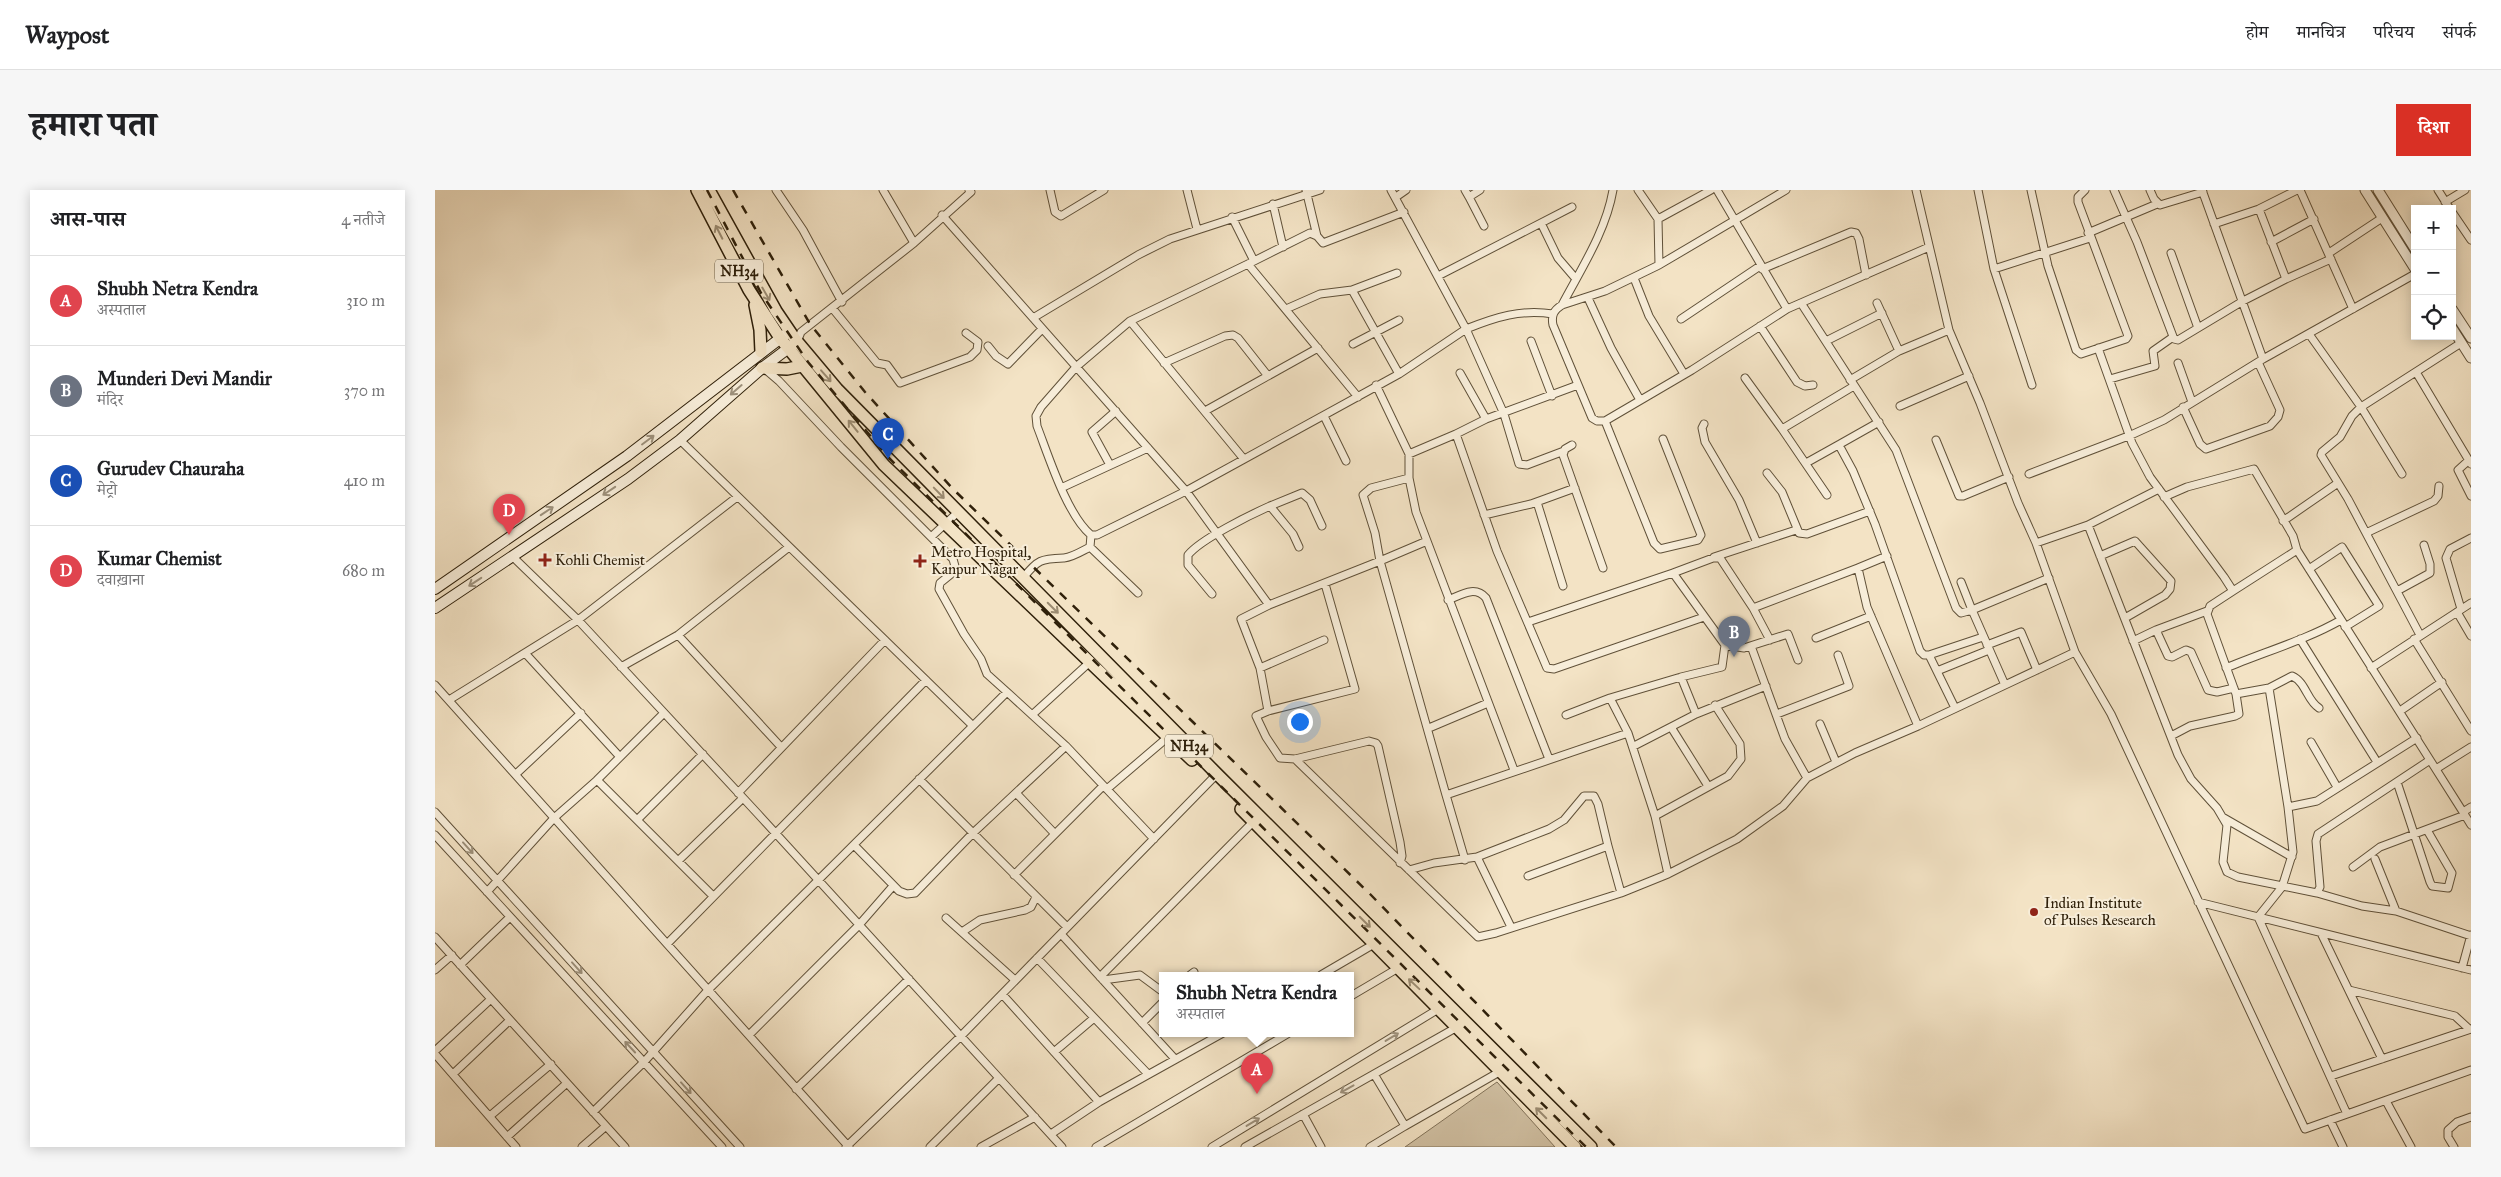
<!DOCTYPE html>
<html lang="hi">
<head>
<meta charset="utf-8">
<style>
	body { margin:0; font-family:"IM FELL Great Primer","Noto Serif Devanagari",serif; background:#f6f6f6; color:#202124 }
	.controls { position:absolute; right:15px; top:15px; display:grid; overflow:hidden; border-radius:0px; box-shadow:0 2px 12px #0003 }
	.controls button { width:45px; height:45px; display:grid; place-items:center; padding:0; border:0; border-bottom:1px solid #e0e0e0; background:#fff; color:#202124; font:25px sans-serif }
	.you { position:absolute; left:864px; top:531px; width:18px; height:18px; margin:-12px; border:4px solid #fff; border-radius:50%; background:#1a73e8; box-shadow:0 0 0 8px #1a73e833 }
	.badge { display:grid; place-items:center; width:32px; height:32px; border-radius:50%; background:#d93025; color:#fff; font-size:16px; font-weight:700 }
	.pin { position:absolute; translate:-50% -41px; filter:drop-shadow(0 1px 2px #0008) }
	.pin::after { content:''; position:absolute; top:26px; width:18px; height:15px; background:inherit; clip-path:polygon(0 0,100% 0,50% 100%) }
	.popup { position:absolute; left:724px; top:782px; width:195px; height:65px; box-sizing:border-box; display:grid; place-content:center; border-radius:0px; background:#fff; filter:drop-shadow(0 1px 4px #0005); font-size:16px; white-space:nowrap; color:#757577 }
	.popup b { font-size:19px; color:#202124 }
	.popup::after { content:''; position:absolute; left:50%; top:100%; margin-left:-10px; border:10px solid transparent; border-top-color:#fff }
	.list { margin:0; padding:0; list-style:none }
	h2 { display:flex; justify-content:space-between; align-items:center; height:65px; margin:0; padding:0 20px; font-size:21px }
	h2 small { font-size:16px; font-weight:400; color:#757577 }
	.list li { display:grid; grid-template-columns:32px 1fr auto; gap:15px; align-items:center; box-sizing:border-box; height:90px; padding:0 20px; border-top:1px solid #e0e0e0 }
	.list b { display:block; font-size:19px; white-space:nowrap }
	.list p { margin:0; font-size:16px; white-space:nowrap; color:#757577 }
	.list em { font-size:16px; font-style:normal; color:#757577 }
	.icon { flex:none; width:28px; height:28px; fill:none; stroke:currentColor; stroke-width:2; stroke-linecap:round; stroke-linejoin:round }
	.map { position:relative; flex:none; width:2036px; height:957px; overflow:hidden; border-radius:0px }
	header { display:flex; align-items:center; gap:30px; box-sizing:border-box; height:70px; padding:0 25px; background:#fff; border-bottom:1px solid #e0e0e0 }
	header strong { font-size:24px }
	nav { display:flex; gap:28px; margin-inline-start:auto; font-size:18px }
	.intro { display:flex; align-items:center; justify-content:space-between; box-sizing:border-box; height:120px; padding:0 30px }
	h1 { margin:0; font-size:35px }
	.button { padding:12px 22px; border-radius:0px; background:#d93025; color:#fff; font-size:18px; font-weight:700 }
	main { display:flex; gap:30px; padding:0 30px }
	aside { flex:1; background:#fff; border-radius:0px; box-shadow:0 2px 12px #0003 }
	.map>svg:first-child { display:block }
</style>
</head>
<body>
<header>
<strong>Waypost</strong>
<nav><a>होम</a><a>मानचित्र</a><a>परिचय</a><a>संपर्क</a></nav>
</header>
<div class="intro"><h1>हमारा पता</h1><a class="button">दिशा</a></div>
<main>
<aside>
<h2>आस-पास<small>4 नतीजे</small></h2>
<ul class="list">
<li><span class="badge" style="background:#e0444e">A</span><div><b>Shubh Netra Kendra</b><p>अस्पताल</p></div><em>310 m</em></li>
<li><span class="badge" style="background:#6b7280">B</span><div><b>Munderi Devi Mandir</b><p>मंदिर</p></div><em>370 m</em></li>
<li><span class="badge" style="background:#1a4fb4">C</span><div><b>Gurudev Chauraha</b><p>मेट्रो</p></div><em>410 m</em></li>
<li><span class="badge" style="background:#e0444e">D</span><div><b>Kumar Chemist</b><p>दवाख़ाना</p></div><em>680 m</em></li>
</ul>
</aside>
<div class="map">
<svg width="2036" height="957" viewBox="0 0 2036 957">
	<rect width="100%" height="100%" fill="#f3e3c5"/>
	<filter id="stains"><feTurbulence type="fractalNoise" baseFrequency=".004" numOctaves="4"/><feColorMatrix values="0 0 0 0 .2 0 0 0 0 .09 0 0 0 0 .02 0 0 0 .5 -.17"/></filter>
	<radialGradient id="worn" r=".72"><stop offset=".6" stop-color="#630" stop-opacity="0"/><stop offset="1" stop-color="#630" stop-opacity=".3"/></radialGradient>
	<path fill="#d2c2a5" stroke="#807158" d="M1062,892L1120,957H970Z"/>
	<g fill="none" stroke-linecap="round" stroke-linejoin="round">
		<defs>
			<path id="minor" d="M341,0L368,40L407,112
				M448,0L479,53
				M615,0L620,22L626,26L669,0
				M752,0L762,39
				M871,0L882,46
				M1030,0L1034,7L1045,0
				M1203,0L1223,29L1224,75
				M1282,0L1352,119
				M1351,0L1224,75L1170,101L1127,115C1119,120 1116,125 1118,135L1157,228L1162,231H1170L1257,180L1352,119L1494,57
				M1481,0L1514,140L1545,213L1583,313L1601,353L1640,462
				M1543,0L1559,79L1597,195
				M1596,0L1613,76L1641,160L1646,164L1691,149L1693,146L1643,12V7L1650,0
				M1679,0L1702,52L1739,149L1743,150L1763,138
				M1715,0L1719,9L1725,15L1768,2
				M1767,0L1828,169
				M1862,0L1824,19L1851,89L1896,69
				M1865,0L1918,119
				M2003,0L2015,19
				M961,7L971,0
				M1034,7L1049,36
				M2010,12L2030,0
				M838,14L848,57
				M2017,22L2036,50
				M507,25L751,301L964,184L1031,139L956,0
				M797,27L819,71
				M1223,29L1276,0
				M1106,33L1123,68L1141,89
				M1779,34L1824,19
				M1653,43L1722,14
				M1836,52L1879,29
				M1736,63L1763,138L1808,111L1851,89
				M1894,63L1947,28
				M813,74L875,43L882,46L888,53L969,22
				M1327,79L1416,42L1421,43L1424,49L1431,85
				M1559,79L1655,48
				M1003,86L1137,17
				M1199,88L1214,126L1249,184
				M917,100L962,83
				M1153,108L1176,158L1205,210
				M1366,113L1461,260L1521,418L1526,423L1537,420L1570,495
				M1442,113L1464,161
				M1127,115C1146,79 1171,41 1178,0
				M398,119L442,173L452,175L465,193L535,167L542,160L543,152L531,143
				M851,119L885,104L917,100L964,184
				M1118,124C1086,119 1061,127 1031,139L1069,224L1084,274L1092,275L1129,261
				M598,128L703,65L735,49L885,0
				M1246,129L1325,76
				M695,131L808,268
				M1325,136L1362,192L1370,196L1378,195
				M1874,144L1926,217L1967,284
				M1096,151L1117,206
				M1391,151L1447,123
				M362,152L366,142L479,53L536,2L534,0
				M918,154L964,130
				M553,156L561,166L573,174L607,139
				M1663,158L1697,253L1715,287L1789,387L1798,401L1862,360L1858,346L1819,279L1752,297L1729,307
				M729,173L790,146L798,145L803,148L833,186
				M1743,173L1757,212
				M330,179L344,191L406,257L518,369L521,380L505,393L504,399L529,444L546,469L552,484L572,502
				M1981,182L2036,274
				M1025,183L1051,229
				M1310,188L1347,239
				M1675,189L1720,176L1718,161L1738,147
				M1415,190L1464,161L1514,140
				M941,195L974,264L1021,244L1062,361L1112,478L1119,479L1269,427
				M1465,216L1534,186
				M1748,217L1765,254L1771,259L1835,236L1843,227L1845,220L1823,172
				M770,221L883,158
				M889,226L911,271
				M1170,231L1219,353L1225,359L1263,350L1266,345L1228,249
				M1444,232L1405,254V257L1418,281L1440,334L1485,461L1489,465H1494L1520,518
				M1269,234L1267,238L1270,252L1304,310L1322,353
				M1021,244L1051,229L1143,195
				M245,250L537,535
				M1501,250L1524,306H1528L1574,287
				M1137,255L1130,259L1128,265L1168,378
				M974,264V288L981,322L1079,580
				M2034,270L2023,280L2036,306
				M1371,273L1405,254
				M675,275L657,242L681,221
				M1332,283L1347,302L1364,343L1372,344L1435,321
				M1594,284L1696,245L1729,230L1828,169L1980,84
				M974,288L936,298L928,305L940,343L945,371L992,351
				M626,298L713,258
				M1392,305L1347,239L1419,196
				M1102,312L1128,396
				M835,316L867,303L875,310L887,336
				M1049,325L1096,314L1140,298
				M1848,331L1903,293
				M1653,335L1743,565L1756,589L1782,618L1792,635L1788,672L1792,682L1803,687L1882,703L1885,697L1881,651L1883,644L1995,570
				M1931,343L1999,311L2003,306L2004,296
				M656,345H662L751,301L834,415
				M496,347L523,322
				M1601,353L1653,335L1724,299
				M1862,360L2028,622
				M1665,366L1700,351L1736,391L1735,399L1730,405L1690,428
				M78,367L143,430L323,624L627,957
				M1279,367L1361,340
				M1423,378L1452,366
				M1874,379L1907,357L1944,416L1910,437
				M588,388C603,369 606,369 629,368C638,367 647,361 655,357
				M1526,392L1537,420L1614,388
				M1962,401L1995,383V374L1989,355
				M703,403L655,357L656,345C632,325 614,267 602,236L601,226L606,217L641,177L695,131L813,74L923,207
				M777,404L753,375V365C766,349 815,325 835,316L858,344L864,357
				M1013,410C1026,405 1040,395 1051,408L1114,569
				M1318,418L1335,450
				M2026,419L2011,368L2015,359L2036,348
				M2022,422L2036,446
				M1093,432L1238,383
				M1721,440L1733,466L1737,467L1751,460L1756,462L1773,500L1782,502L1799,498
				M243,445L346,557
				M1985,445L1913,309L1886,265L1887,262L1905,247L1917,226L1926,217L2026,153
				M1381,448L1436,426
				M1865,449L1942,572
				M1979,449L2036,541
				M1698,451L1721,440L1772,421
				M1552,455L1586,442L1602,480
				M1316,456L1350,549L1372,588
				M90,463L185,567
				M1494,465L1548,447
				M186,477L243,445L354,357
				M825,478L889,450
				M1791,478C1829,462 1871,450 1906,430
				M1936,478L2036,413
				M1502,481L1554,460
				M1246,487L1287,477L1290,455
				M0,495L414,957
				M1834,498L1853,617L1858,662L1847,697L1823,727L1912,924
				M1801,504L1834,498L1857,486C1871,492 1872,511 1884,518
				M14,510L143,430L302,307
				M833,521L920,499L890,394
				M1965,521L2007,492
				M1261,524L1331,496
				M1342,524L1414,496L1403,465
				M597,525L656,471
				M1131,525L1175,508
				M1385,534L1401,572
				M1483,536L1640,462L1676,524L1870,939L2036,880
				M1236,537L1273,596
				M994,538L1053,513
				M1193,543L1175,508L1246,487L1261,524L1199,556
				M1736,546L1755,536L1800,526L1804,524L1801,504L1772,424L1775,416L1798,401
				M1876,552L1902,597
				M860,569L1043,747L1061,743L1186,703L1173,656
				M2001,579L2036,557
				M81,584L146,523
				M484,589L632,737
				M162,590L278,706
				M1962,592L1995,692L1997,696L2013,698L2017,683L1992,640
				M672,599L733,547
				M303,603L450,450
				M582,604L620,644
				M1853,617L1882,611L1982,548
				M2036,617L2028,622L2036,635
				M0,622L305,957
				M1220,626L1293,586L1306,569L1305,554L1280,515
				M1789,628L1857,667
				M202,630L268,564
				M0,645L287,957
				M419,655L464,701L472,704L480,703L538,643L631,556
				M1042,667L1076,737
				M1940,669L1961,721L2036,746
				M1030,670L1011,605L1193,543L1220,626L1233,684L1302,649L1348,616L1372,588L1420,563L1483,536L1432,417L1423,378L1318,418L1285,368H1278L1238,383L1290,455L1309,458L1353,444L1363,470
				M243,671L308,608
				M965,673L967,666L965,652L943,556L941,553L934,551L860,569L845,568L831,547L821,526L833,521L825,478L806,429L834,415L945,371L1011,605
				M1918,677L1945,657L2030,625
				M974,680L999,673L1042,667L1114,639L1129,630L1149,606H1159L1163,614L1173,656L1093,686
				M579,685L668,596
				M52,702L119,628L162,590L229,523
				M1186,703L1233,684
				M1882,703L1927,716L1961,721
				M1763,712L2036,780
				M511,728L580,790
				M527,742L545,730L590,720L596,717L601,707
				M1886,743L1947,869
				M626,744L740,869
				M0,747L190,957
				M232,754L491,490
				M602,768L713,884
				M25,775L75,727
				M2027,778L2036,745
				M0,780L17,765
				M755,785L759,782
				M886,785L939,754
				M665,787L818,632
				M668,790L705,785L728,802
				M1914,800L2020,826L2034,839
				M567,804L664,912
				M916,806L965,777
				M707,833L728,812
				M314,845L424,735L458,696
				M0,861L56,809
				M619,862L659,828
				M0,864L81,957
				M18,884L75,830
				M939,884L970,936L1066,881
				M1896,886L2036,839
				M361,899L474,789
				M1951,911L1976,957
				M158,922L209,872L273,800L572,502L631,556L719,649
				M868,924L886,957
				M55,926L116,874
				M1895,930L1908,957
				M616,944L664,912L788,843
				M72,947L132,893
				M147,957L171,936
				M411,957L526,846L782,584
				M495,957L564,888
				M546,957L600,927
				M661,957L854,843
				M777,957L1005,818
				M810,957L1024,836
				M935,957L970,936
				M2019,957L2013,947V940L2022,932L2036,927"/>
			<path id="tertiary" d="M1930,0L1980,79
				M1943,0L1980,59
				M2017,119L2036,148
				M2017,138L2036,168"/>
			<path id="secondary" d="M0,399L192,266L351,144
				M0,418L193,289L245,250L327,178L359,154"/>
			<path id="trunk" d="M262,0L314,100L345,148L449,275L757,570
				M274,0L341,121L360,149L402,199L782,584L1156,957
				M320,115L325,140L326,162
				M327,178L352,179L367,176
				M806,619L1140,957"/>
		</defs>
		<use href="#minor" stroke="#605139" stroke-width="9"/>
		<use href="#tertiary" stroke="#605139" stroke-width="11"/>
		<use href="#secondary" stroke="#2f200a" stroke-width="12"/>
		<use href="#trunk" stroke="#2f200a" stroke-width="14"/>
		<use href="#minor" stroke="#f7edd9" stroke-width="7"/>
		<use href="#tertiary" stroke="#f7edd9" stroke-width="9"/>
		<use href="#secondary" stroke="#f7edd9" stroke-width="10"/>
		<use href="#trunk" stroke="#f3e3c5" stroke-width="11"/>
		<path stroke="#2f200a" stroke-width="2.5" stroke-dasharray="9 9" stroke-linecap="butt" d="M272,0L326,103L373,172L454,268L1151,957
			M298,0L375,134L430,202L518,299L935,704L1181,957"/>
	</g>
	<defs><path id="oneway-shaft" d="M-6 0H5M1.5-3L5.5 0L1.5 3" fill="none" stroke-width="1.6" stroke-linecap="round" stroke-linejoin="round" transform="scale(1.25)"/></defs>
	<g stroke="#9b8b71">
		<use href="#oneway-shaft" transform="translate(284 42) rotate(-117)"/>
		<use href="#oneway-shaft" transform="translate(331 104) rotate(60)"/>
		<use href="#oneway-shaft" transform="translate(391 186) rotate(49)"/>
		<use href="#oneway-shaft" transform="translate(418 236) rotate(-129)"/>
		<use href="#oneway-shaft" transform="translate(504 303) rotate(46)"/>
		<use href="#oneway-shaft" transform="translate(618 418) rotate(45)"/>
		<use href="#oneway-shaft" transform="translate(930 732) rotate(45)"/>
		<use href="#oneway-shaft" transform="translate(979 794) rotate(-137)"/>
		<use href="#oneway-shaft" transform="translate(1106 923) rotate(-135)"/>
	</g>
	<g stroke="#9d917c">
		<use href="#oneway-shaft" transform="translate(301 200) rotate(139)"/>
		<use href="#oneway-shaft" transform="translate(213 250) rotate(-37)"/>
		<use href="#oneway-shaft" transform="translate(174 301) rotate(146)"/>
		<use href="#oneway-shaft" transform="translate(112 321) rotate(-34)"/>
		<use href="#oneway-shaft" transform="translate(40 392) rotate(147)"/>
		<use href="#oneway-shaft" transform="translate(33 658) rotate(48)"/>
		<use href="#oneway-shaft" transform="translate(142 778) rotate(48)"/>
		<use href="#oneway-shaft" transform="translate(957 847) rotate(-31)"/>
		<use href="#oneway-shaft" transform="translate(195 857) rotate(-133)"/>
		<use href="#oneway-shaft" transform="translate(251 898) rotate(48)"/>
		<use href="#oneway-shaft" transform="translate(912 899) rotate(151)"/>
		<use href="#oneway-shaft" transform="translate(818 932) rotate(-31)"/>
	</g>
	<g fill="#8f2418" stroke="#f7edd9" stroke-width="2">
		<path d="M107.5 362.5h5v5h5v5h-5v5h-5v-5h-5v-5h5z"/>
		<path d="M482.5 363.5h5v5h5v5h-5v5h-5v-5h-5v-5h5z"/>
		<circle cx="1599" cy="722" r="5"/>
	</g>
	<g text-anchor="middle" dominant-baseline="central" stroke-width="4" stroke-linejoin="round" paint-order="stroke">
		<g fill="#f7edd9" stroke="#6b5e48" stroke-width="1">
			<rect x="280" y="69.5" width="48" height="23" rx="4"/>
			<rect x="730" y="544.5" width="48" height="23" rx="4"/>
		</g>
		<g font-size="14" font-weight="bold" fill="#2f200a">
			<text x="304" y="81">NH34</text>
			<text x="754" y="556">NH34</text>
		</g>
		<g font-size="15" fill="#2f200a" stroke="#f7edd9" text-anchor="start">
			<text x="496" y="362">Metro Hospital,<tspan x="496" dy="17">Kanpur Nagar</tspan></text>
			<text x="120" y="370">Kohli Chemist</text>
			<text x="1609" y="713">Indian Institute<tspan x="1609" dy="17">of Pulses Research</tspan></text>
		</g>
	</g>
	<rect width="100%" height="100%" filter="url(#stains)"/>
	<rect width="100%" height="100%" fill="url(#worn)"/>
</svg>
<div class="controls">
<button>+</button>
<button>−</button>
<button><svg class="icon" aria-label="locate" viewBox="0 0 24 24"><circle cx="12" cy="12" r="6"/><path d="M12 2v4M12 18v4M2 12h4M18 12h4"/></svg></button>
</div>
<div class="you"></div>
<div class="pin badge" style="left:822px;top:904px;background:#e0444e">A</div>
<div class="popup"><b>Shubh Netra Kendra</b>अस्पताल</div>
<div class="pin badge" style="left:1299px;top:467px;background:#6b7280">B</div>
<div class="pin badge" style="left:453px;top:269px;background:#1a4fb4">C</div>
<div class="pin badge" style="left:74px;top:345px;background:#e0444e">D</div>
</div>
</main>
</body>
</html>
